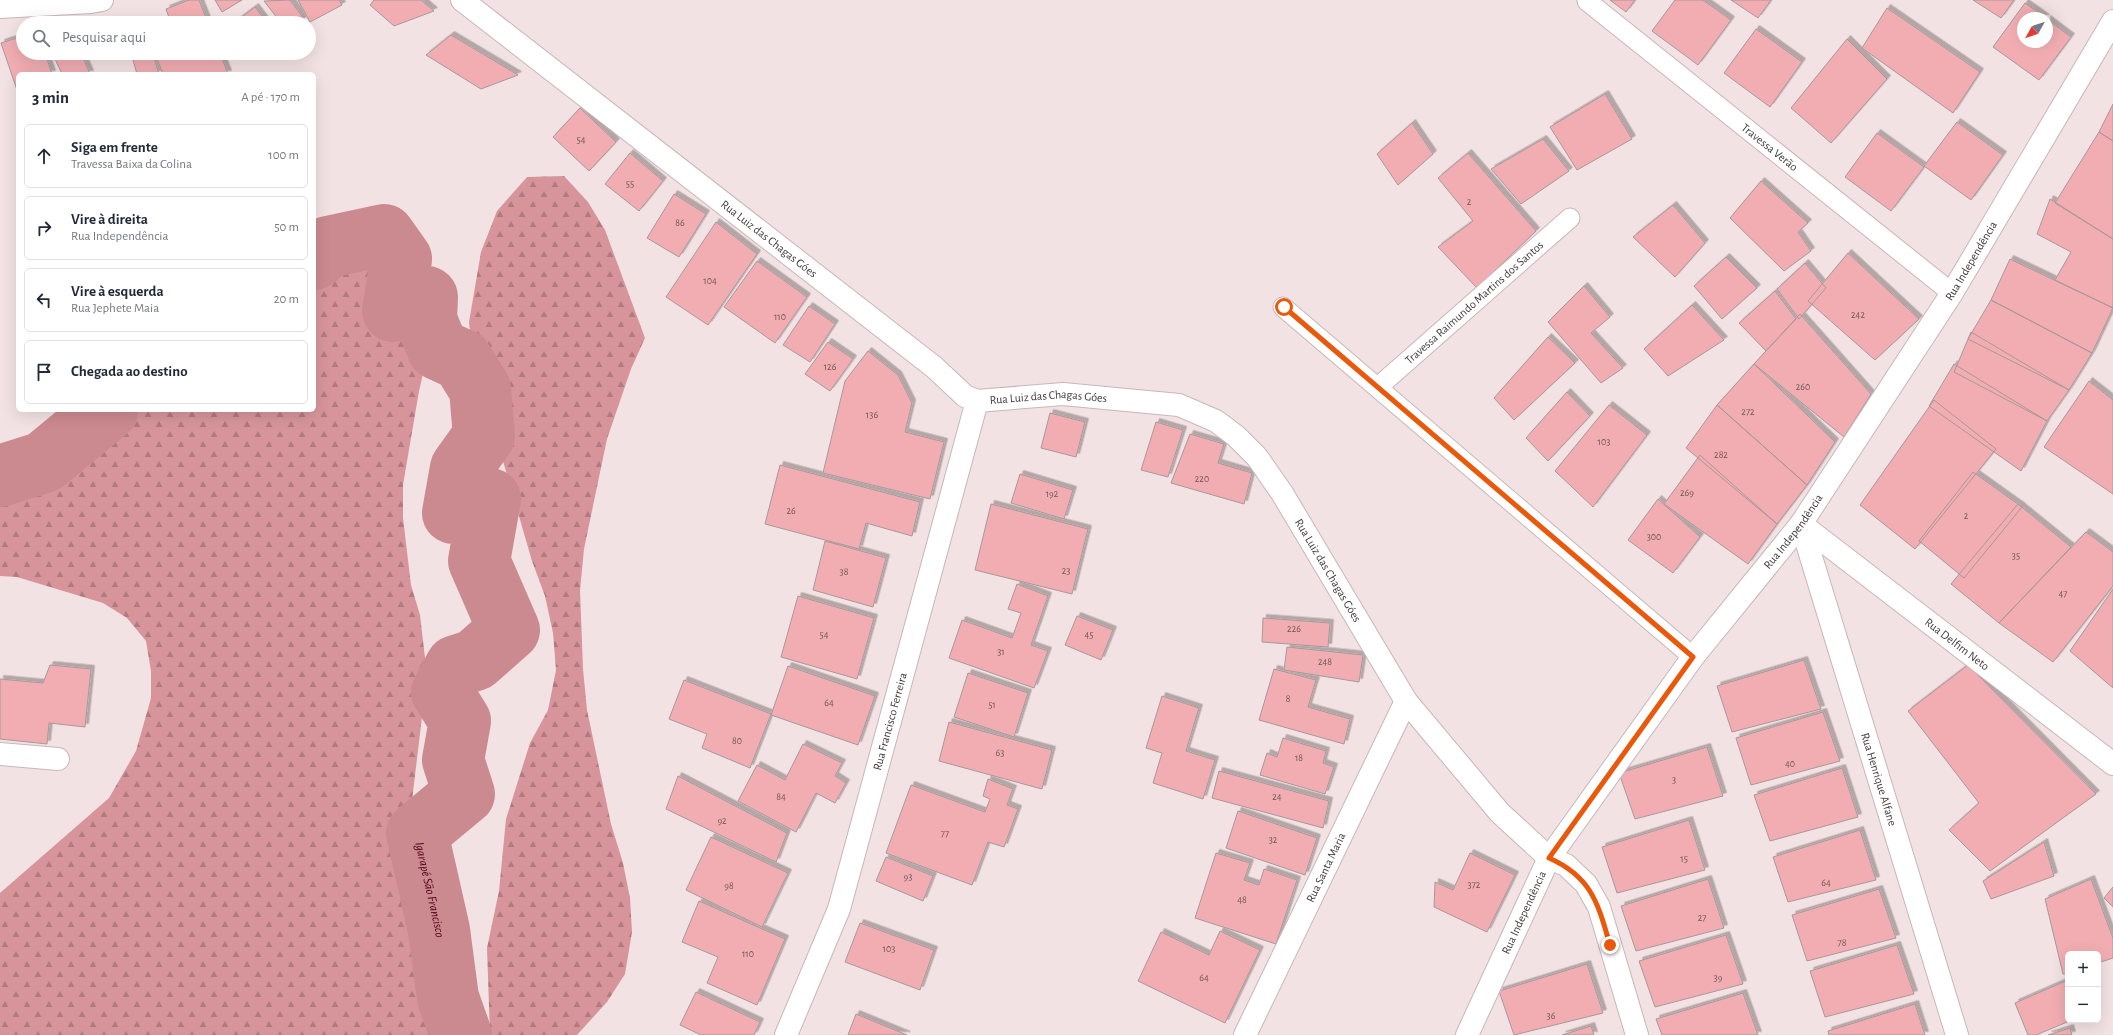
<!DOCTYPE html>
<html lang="pt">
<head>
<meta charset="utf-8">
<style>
	body { margin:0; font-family:"Alegreya Sans",sans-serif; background:#f2f2f3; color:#1f2937 }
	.controls { position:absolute; right:12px; bottom:12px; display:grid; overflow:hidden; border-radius:6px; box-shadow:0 4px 16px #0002 }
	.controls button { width:36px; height:36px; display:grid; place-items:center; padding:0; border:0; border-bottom:1px solid #e0e1e3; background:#fff; color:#1f2937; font:20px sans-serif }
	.compass { position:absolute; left:2017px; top:12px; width:36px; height:36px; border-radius:50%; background:#fff; box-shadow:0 4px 16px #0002; rotate:230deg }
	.stop { position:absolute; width:12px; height:12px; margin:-9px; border:3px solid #ea580c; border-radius:50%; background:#fff }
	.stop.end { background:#ea580c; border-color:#fff; box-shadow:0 1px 4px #0008 }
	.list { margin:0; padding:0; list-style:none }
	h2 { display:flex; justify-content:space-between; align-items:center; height:52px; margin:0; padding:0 16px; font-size:17px }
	h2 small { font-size:13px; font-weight:400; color:#747a83 }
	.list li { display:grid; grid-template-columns:26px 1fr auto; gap:12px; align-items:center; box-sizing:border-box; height:64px; margin:0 8px 8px; padding:0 8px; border:1px solid #e0e1e3; border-radius:6px }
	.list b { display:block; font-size:15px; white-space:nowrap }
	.list p { margin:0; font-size:13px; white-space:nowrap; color:#747a83 }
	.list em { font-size:13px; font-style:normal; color:#747a83 }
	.icon { flex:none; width:22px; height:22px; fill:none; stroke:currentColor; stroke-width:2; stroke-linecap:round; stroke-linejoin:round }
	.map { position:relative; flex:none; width:2113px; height:1035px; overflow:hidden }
	.search { position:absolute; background:#fff; box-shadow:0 4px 16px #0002; left:16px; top:16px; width:300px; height:44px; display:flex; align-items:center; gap:10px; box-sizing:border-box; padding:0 14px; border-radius:22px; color:#747a83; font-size:15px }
	.panel { position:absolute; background:#fff; box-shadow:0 4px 16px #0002; left:16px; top:72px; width:300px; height:340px; border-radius:6px }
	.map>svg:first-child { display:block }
</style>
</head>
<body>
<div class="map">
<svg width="2113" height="1035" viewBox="0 0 2113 1035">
	<defs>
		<pattern id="forest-firs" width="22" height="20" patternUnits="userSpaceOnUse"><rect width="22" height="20" fill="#d7959b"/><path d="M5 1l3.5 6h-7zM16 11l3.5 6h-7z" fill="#b07b7f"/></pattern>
		<filter id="shadow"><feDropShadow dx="3.5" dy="-3.5" stdDeviation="0" flood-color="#0004"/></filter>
	</defs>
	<rect width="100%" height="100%" fill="#f3e2e3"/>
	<path fill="url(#forest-firs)" d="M564,176L588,202L605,230L645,338L631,369L607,439L584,549L580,590L583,669L587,710L611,824L623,863L630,898L632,932L625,974L607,1002L577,1035H490L487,948L499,891L506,819L530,743L548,710L556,670L553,633L545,596L532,561L474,361L469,322L481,252L497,211L527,177Z
		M351,221L377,227L407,242L428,263L436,292L426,361L419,391L403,485V518L411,585L420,615L427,675L411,809V843L418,918L438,1035H0V893L109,798L136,751L151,698V671L146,641L127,618L103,603L17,577L0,576V450L33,441L69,410H314V226Z"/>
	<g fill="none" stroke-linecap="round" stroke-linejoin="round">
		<g stroke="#cb8a8f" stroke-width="62">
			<path id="s1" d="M314,259L328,247L384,235L401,259L393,311L427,297L426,320L438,349L462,360L480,389L484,436L461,468L453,513L490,499L479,561L509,630L475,660L456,666L442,692L460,721L453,760L464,794L417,833L439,930L448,998L461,1035"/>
			<path d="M0,476L44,462L107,410"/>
		</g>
	</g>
	<path fill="#f1adb2" stroke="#a89899" filter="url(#shadow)" d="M189,0H199L208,23H171L166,9Z
		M215,0H242L222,12Z
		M290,0L304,19L299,23H281L264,1Z
		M298,0H339L342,5L310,22Z
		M374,0H421L434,11L394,26L370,5Z
		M1610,0H1635L1626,12Z
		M1675,0H1703L1731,20L1698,65L1652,31Z
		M1731,0H1771L1758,18Z
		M1973,0H2014L2001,18Z
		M2025,3L2046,18H2023V42H2047V19L2071,37L2039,80L1993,47Z
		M255,7L267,23H236L235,22Z
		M1887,8L1980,72L1953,113L1862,48Z
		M1756,29L1802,62L1770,107L1724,73Z
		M451,35L518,75L481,89L426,55Z
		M23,36V53H45L52,74H18V93L1,43Z
		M1847,39L1887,79L1831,143L1791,108Z
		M71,53H81L90,74H62L55,59Z
		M131,53H153L159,74H137Z
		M157,53H220L228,74H163L155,54Z
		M1605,94L1632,139L1577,170L1550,127Z
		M2113,104V141L2099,132Z
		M580,108L616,142L589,171L553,137Z
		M1957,122L2003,155L1971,200L1924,166Z
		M1412,123L1433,154L1398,185L1377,154Z
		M2099,132L2113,141V239L2055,203Z
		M1877,133L1924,167L1891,211L1845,177Z
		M1543,139L1569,171L1521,204L1491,169Z
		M630,153L663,181L639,211L605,184Z
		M1468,153L1536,231L1477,288L1438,247L1473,221L1438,178Z
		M1761,181L1808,223L1798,232L1811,251L1784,271L1730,218Z
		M674,194L706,214L679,257L647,238Z
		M2050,199L2113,239V308L2055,280L2071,252L2037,234Z
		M1673,205L1705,243L1675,277L1633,237Z
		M716,222L757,254L708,325L666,297Z
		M1848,253L1919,319L1875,360L1808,301Z
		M1726,257L1757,288L1722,319L1694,286Z
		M2010,259L2113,308L2092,353L1991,300Z
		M757,261L807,297L775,343L724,307Z
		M1805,263L1826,288L1799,319L1777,289Z
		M1584,286L1610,317L1591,333L1623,368L1601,383L1548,322Z
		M1775,291L1796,319L1766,351L1739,323Z
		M1991,300L2092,353L2069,390L1968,339Z
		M1692,305L1724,340L1668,376L1644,349Z
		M809,306L835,324L810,362L783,345Z
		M1800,314L1871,394L1844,437L1754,364Z
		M1971,332L2069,390L2047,421L1954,372Z
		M1548,337L1575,363L1514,420L1494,398Z
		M828,342L853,359L830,391L805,374Z
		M868,351L898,375L912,403L905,432L944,442L930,499L823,473L845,381Z
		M1754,364L1835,442L1807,485L1717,405Z
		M1954,364L2047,421L2021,471L1929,406Z
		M2089,381L2113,400V494L2044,447Z
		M1567,392L1590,416L1548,461L1526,438Z
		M1934,400L1996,449L1915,549L1860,505Z
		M1609,405L1647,435L1593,507L1555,471Z
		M1717,405L1807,485L1777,524L1686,448Z
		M1050,413L1085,422L1076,457L1041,448Z
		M1156,422L1183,430L1168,477L1141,470Z
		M1190,434L1224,444L1218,463L1252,473L1244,504L1171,483Z
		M1700,455L1777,524L1748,564L1664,504Z
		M780,465L920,502L912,536L866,523L859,549L765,524Z
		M1973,472L2022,507L1964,578L1919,541Z
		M1020,474L1073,490L1064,519L1011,503Z
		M1658,499L1700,537L1673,573L1628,540Z
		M991,504L1088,529L1072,594L975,570Z
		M2018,504L2071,547L1999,623L1951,584Z
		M2086,532L2113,552V586L2053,662L1999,623Z
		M825,541L886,558L873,607L813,590Z
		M1017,584L1048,596L1031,645L1048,651L1034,688L949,658L962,620L1012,638L1021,613L1008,609Z
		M2113,589V688L2070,651Z
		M798,596L874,618L857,679L781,657Z
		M1077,616L1113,630L1101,660L1065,645Z
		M1263,618L1330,623L1328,647L1262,642Z
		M1287,647L1363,655L1359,682L1284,670Z
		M1804,660L1821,709L1732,732L1717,686Z
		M50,665L91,669L85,727L49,723L47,744L0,739V679L43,683Z
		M1968,665L2096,794L1990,871L1949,830L1979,803L1908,711Z
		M788,666L875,696L858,745L771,715Z
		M1274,669L1316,680L1308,707L1350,719L1344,744L1259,720Z
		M968,673L1028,693L1014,737L954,717Z
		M684,680L771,714L750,768L702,748L707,734L669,719Z
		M1162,696L1199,708L1186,751L1215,760L1203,799L1153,783L1162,753L1146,748Z
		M1823,712L1840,761L1751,785L1736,738Z
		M949,722L1052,750L1042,789L939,761Z
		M1283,738L1326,751L1323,763L1334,767L1325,794L1260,775L1267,753L1277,757Z
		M803,744L842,763L835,776L846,783L835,803L816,793L796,832L738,801L757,765L785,780Z
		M1707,747L1723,796L1635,819L1619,773Z
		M1842,768L1858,817L1770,841L1754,795Z
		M1219,771L1329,801L1323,828L1212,798Z
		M678,776L787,833L776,862L666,809Z
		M988,779L1013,789L1007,805L1018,809L1004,847L988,842L972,885L886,853L911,785L985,812L990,799L983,796Z
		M1238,811L1317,838L1305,875L1226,848Z
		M1689,820L1705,870L1617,893L1602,847Z
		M1860,830L1876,880L1788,902L1773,857Z
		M711,837L788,873L762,927L686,890Z
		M2044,842L2054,876L1991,899L1983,881Z
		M1216,853L1250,863L1244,880L1259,885L1264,869L1297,880L1276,944L1195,918Z
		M1470,853L1515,875L1487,932L1434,907L1435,882L1453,890Z
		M886,857L933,876L923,901L876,881Z
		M1708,879L1724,928L1636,951L1621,906Z
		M2091,879L2113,938V958L2098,963V954H2068V973L2063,974L2045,899Z
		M2113,887V907L2104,898Z
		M1879,889L1896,938L1807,961L1792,915Z
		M699,901L785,939L757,1005L707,983L718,957L682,942Z
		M860,923L934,950L920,990L845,962Z
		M1220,931L1260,950L1225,1023L1138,981L1161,932L1209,955Z
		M1726,935L1743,984L1655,1007L1639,961Z
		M1897,945L1914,994L1825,1017L1810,971Z
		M1587,964L1603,1013L1514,1035L1499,991Z
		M2068,980V1020H2072L2036,1035H2028L2015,1003Z
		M696,992L760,1022L754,1035H701L680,1025Z
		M1743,993L1758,1035H1662L1656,1019Z
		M1915,1004L1925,1035H1829L1828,1031Z
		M856,1014L907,1035H848Z
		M1591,1026L1594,1035H1562Z
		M2070,1028L2072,1035H2048Z"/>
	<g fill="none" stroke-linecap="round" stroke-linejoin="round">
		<defs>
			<g id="lane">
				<path id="s2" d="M1587,1L1952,293"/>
				<path d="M1283,307L1693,657"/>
				<path id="s3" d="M1378,387L1570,218"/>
			</g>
			<g id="street">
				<path id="s4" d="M462,0L934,367L965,396L977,401L1063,394L1179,405L1216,421L1236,436L1257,457L1282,493L1406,701L1500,813L1549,858L1566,865L1586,884L1599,907L1637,1035"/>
				<path id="s5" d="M1801,524L1957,1035"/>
				<path id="s6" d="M1801,524L2113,764"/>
				<path d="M0,754L58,759"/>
				<path id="s7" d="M786,1035L839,909L977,401"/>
				<path id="s8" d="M1245,1035L1406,701"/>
				<path id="s9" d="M1467,1035L1549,858L1693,657L1801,524L1952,293L2113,21"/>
			</g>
			<path id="secondary" d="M0,7L91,2L102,0"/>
		</defs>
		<use href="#lane" stroke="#c7b7b8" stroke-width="21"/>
		<use href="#street" stroke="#c7b7b8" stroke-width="24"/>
		<use href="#secondary" stroke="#c7b7b8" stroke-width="24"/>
		<use href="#lane" stroke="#fff" stroke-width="19"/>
		<use href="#street" stroke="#fff" stroke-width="22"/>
		<use href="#secondary" stroke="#fff" stroke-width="22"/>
	</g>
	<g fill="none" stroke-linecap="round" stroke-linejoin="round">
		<path stroke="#ea580c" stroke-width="5" d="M1284,307L1693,657L1549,858C1592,877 1598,904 1610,945"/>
	</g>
	<g text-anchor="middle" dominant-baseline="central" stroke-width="4" stroke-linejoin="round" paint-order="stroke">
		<g font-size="10" fill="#6c5758">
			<text x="581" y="140">54</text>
			<text x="630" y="184">55</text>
			<text x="1469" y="202">2</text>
			<text x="680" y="223">86</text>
			<text x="710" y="281">104</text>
			<text x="1858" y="315">242</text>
			<text x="780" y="317">110</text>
			<text x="830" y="367">126</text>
			<text x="1803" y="387">260</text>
			<text x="1748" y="412">272</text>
			<text x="872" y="415">136</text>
			<text x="1604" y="442">103</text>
			<text x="1721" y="455">282</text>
			<text x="1202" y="479">220</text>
			<text x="1687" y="493">269</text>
			<text x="1052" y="494">192</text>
			<text x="791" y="511">26</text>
			<text x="1966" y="516">2</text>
			<text x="1654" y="537">300</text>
			<text x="2016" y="556">35</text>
			<text x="1066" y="571">23</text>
			<text x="844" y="572">38</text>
			<text x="2063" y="594">47</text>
			<text x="1294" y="629">226</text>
			<text x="824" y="635">54</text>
			<text x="1089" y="635">45</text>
			<text x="1001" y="652">31</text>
			<text x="1325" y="662">248</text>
			<text x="1288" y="699">8</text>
			<text x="829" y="703">64</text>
			<text x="992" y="705">51</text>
			<text x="737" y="741">80</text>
			<text x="1000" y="753">63</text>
			<text x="1299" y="758">18</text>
			<text x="1790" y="764">40</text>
			<text x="1674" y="780">3</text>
			<text x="781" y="797">84</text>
			<text x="1277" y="797">24</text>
			<text x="722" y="821">92</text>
			<text x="945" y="834">77</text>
			<text x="1273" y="840">32</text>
			<text x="1684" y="859">15</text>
			<text x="908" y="877">93</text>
			<text x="1826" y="883">64</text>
			<text x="1474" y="885">372</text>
			<text x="729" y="886">98</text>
			<text x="1242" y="900">48</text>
			<text x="1702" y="918">27</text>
			<text x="1842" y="943">78</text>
			<text x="889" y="949">103</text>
			<text x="748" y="954">110</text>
			<text x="1204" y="978">64</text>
			<text x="1718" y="978">39</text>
			<text x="1551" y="1016">36</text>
		</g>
		<g font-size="12" fill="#403a3a" stroke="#f3e2e3">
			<text stroke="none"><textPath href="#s2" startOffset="234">Travessa Verão</textPath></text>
			<text stroke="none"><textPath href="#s4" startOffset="389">Rua Luiz das Chagas Góes</textPath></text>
			<text stroke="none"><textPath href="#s9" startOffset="927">Rua Independência</textPath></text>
			<text stroke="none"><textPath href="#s3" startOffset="128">Travessa Raimundo Martins dos Santos</textPath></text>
			<text stroke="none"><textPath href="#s4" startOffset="725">Rua Luiz das Chagas Góes</textPath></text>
			<text stroke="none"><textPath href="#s9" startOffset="603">Rua Independência</textPath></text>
			<text stroke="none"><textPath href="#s4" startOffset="1085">Rua Luiz das Chagas Góes</textPath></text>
			<text stroke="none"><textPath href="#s6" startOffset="197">Rua Delfim Neto</textPath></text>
			<text stroke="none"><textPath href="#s7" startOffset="331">Rua Francisco Ferreira</textPath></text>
			<text stroke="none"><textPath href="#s5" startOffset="267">Rua Henrique Alfane</textPath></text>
			<text stroke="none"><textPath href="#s8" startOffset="186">Rua Santa Maria</textPath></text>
			<text stroke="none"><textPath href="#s9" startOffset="135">Rua Independência</textPath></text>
		</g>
		<g font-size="13" font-style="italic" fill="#530219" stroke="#f3e2e3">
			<text stroke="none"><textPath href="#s1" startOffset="943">Igarapé São Francisco</textPath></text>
		</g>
	</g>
</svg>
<div class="controls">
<button>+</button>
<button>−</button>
</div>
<svg class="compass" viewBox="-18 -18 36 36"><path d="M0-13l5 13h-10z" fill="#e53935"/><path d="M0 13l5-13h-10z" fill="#747a83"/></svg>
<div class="stop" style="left:1284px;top:307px"></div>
<div class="stop end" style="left:1610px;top:945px"></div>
<div class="search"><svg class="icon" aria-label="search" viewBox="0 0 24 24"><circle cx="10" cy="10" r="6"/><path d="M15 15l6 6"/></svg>Pesquisar aqui</div>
<section class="panel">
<h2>3 min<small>A pé · 170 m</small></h2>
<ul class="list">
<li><svg class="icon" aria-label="ahead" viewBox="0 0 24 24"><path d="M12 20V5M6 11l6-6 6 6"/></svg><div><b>Siga em frente</b><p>Travessa Baixa da Colina</p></div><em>100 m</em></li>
<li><svg class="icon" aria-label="right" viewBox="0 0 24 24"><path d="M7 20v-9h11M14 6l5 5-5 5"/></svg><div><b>Vire à direita</b><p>Rua Independência</p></div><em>50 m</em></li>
<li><svg class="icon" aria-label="left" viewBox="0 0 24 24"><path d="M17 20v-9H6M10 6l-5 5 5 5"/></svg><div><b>Vire à esquerda</b><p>Rua Jephete Maia</p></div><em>20 m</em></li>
<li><svg class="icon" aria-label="arrive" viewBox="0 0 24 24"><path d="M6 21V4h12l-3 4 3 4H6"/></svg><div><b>Chegada ao destino</b></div></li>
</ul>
</section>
</div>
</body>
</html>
